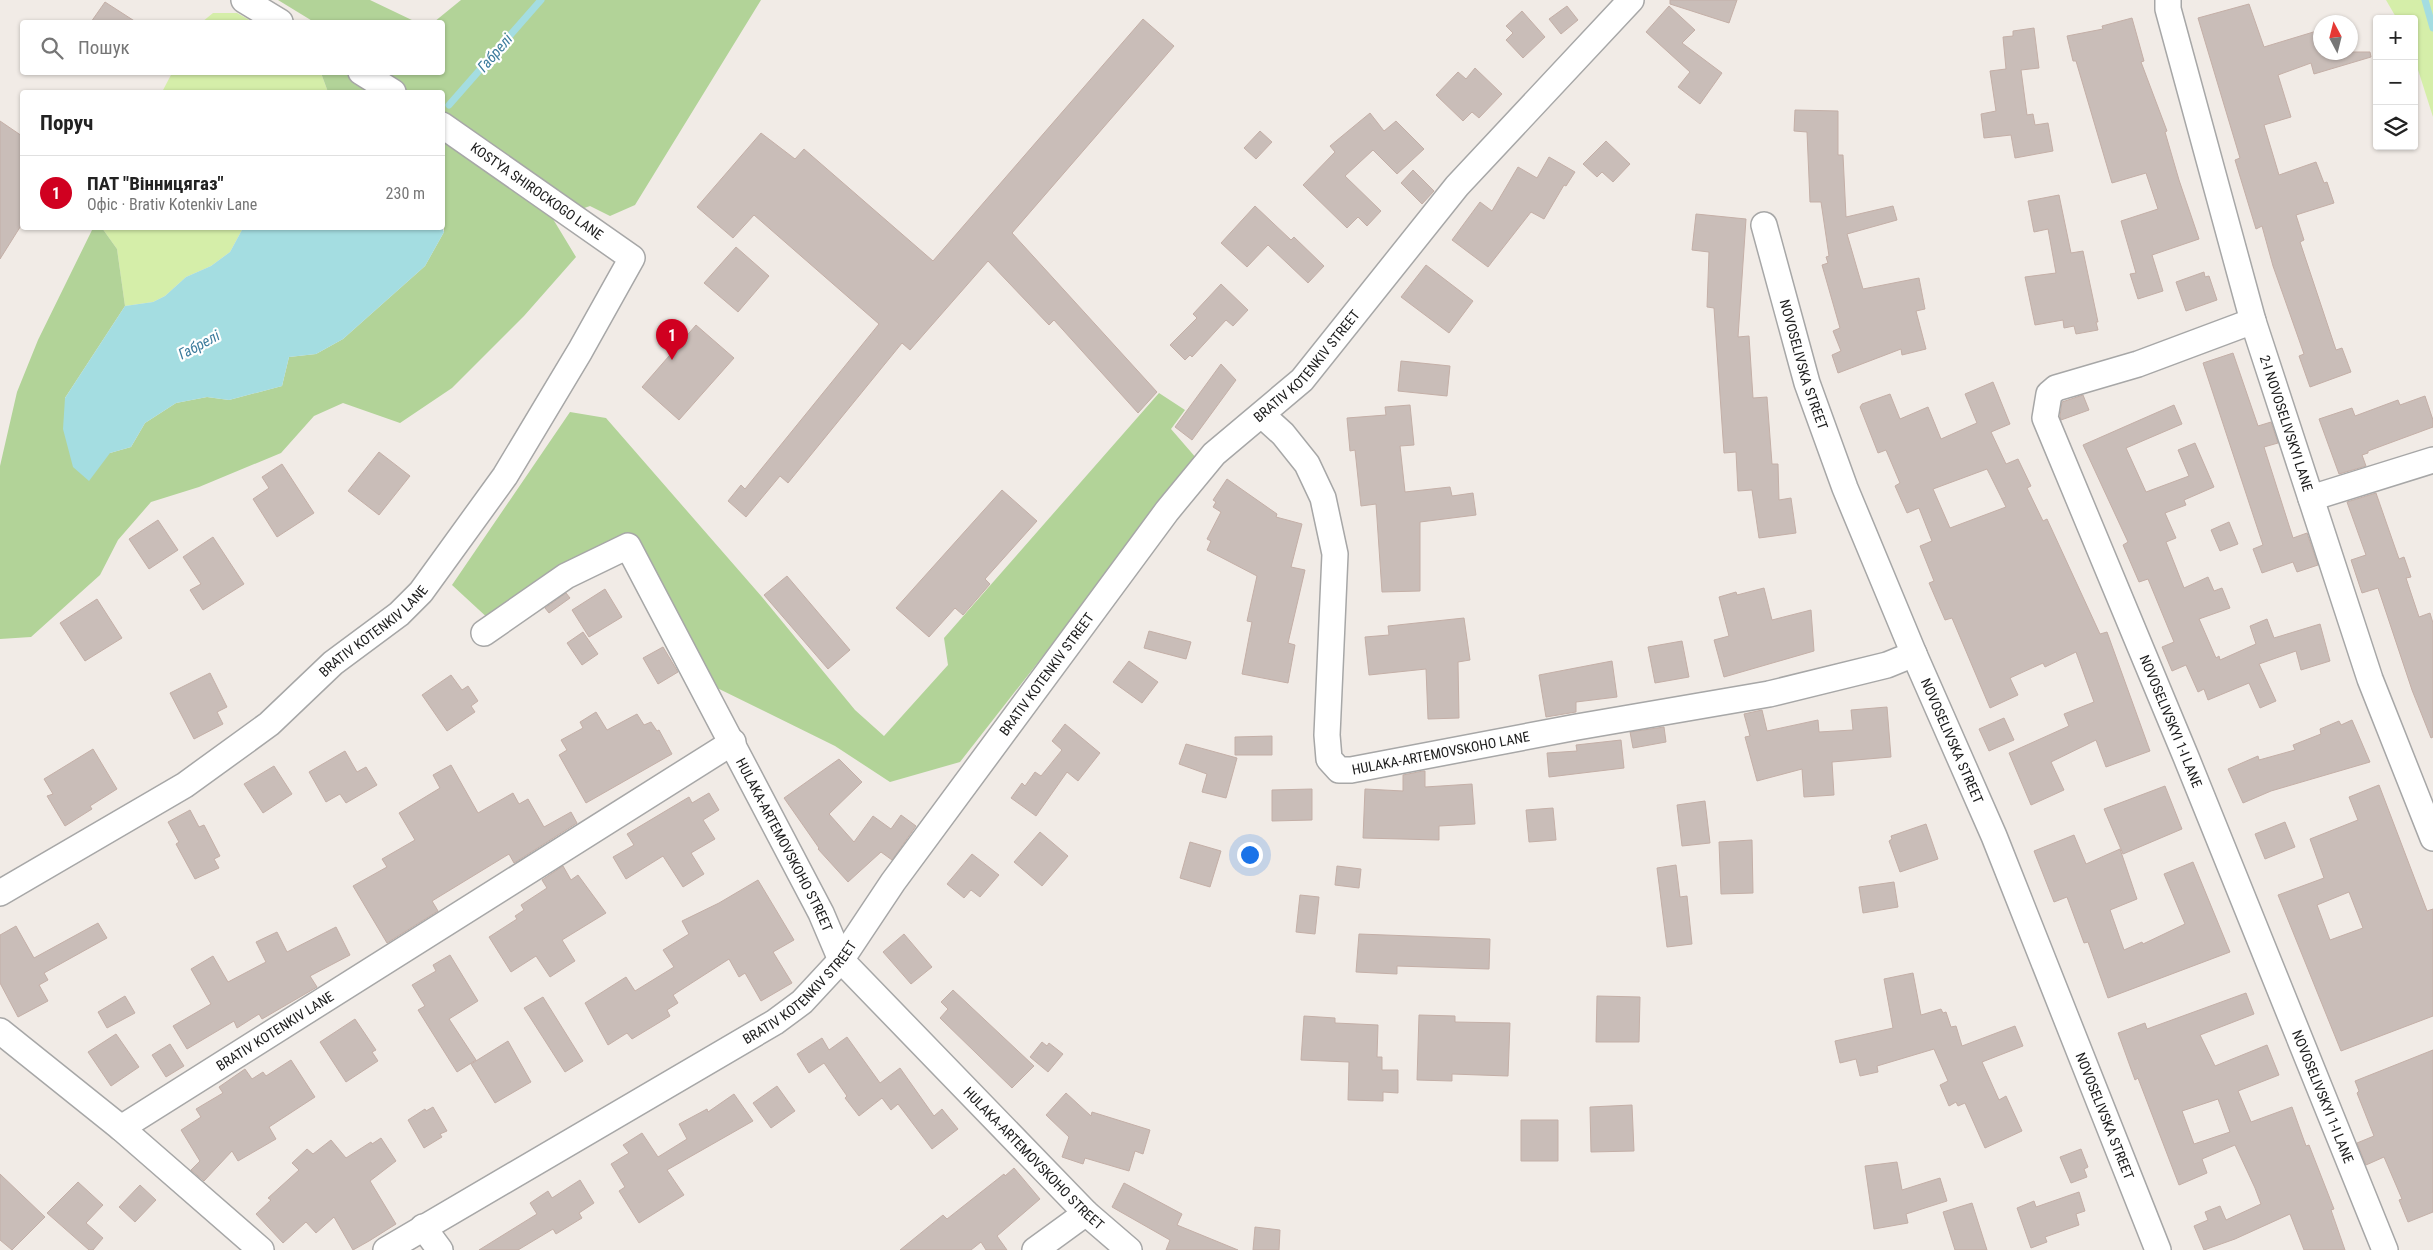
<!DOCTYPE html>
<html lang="uk">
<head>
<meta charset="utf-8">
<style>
	body { margin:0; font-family:"Roboto Condensed",sans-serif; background:#f2f2f2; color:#222 }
	.controls { position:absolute; right:15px; top:15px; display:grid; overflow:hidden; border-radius:5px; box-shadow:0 1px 4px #0004 }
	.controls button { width:45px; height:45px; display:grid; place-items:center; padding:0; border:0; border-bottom:1px solid #e0e0e0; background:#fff; color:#222; font:25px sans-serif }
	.compass { position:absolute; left:2313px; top:15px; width:45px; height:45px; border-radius:50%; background:#fff; box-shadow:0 1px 4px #0004; rotate:353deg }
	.you { position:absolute; left:1249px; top:854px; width:18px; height:18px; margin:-12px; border:4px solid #fff; border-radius:50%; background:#1a73e8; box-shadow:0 0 0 8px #1a73e833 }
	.badge { display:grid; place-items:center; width:32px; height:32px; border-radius:50%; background:#d00020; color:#fff; font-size:16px; font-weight:700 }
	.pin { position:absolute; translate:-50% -41px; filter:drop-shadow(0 1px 2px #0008) }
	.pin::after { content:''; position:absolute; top:26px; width:18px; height:15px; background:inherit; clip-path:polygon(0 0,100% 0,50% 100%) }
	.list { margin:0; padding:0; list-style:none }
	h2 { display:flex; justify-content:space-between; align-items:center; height:65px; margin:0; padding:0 20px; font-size:21px }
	h2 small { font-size:16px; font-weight:400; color:#767676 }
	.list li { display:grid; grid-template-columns:32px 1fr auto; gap:15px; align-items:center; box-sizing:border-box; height:75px; padding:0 20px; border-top:1px solid #e0e0e0 }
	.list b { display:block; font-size:19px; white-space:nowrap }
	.list p { margin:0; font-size:16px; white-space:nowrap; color:#767676 }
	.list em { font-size:16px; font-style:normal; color:#767676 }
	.icon { flex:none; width:28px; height:28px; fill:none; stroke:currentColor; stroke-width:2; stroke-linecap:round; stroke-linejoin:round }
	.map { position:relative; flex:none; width:2433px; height:1250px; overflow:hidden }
	.search { position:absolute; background:#fff; box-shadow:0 1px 4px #0004; left:20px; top:20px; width:425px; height:55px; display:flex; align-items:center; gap:12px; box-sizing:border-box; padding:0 18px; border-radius:5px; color:#767676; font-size:19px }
	.panel { position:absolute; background:#fff; box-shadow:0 1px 4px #0004; left:20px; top:90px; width:425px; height:140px; border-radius:5px }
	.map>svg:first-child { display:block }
</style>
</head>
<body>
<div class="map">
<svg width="2433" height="1250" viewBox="0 0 2433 1250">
	<rect width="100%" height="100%" fill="#f1ebe6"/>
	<path fill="#d5eea9" d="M2386,0H2433V117L2414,57V19H2397Z
		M213,13H237L253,22H202Z
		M172,73H321L328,92H162Z
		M102,228H243L230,252L211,266L186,277L165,296L153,302L125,306L117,249Z"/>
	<path fill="#b2d398" d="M278,0H370L416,22H314Z
		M461,0H761L635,205L610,216L590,206L553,219L576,257L524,316L452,388L400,423L343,403L314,416L281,453L199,487L151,502L118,540L100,575L31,637L0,639V466L17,392L38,340L93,228H102L117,249L125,306L65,398L110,453L131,447L145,423L176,403L207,397L229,400L282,386L289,357L316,354L343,339L425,266L444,232L442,92H328L321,73L442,72V22H434Z
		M1159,393L1185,410L1171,429L1197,459L960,762L890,782L835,746L711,685L634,536L563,563L491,621L452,585L570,412L606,418L762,597L855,710L884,736L948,665L944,638Z"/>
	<path fill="#a4dde1" d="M243,228H442L444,232L425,266L343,339L316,354L289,357L282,386L229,400L207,397L176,403L145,423L131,447L110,453L89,481L73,467L63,429L65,398L125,306L153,302L165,296L186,277L211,266L230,252Z"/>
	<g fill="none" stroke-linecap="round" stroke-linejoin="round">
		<path stroke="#a4dde1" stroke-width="7" d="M2425,0L2433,28
			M449,105L541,0"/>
	</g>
	<path fill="#c9bdb8" stroke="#c4afa7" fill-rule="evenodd" d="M1670,0H1737L1729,23L1670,4Z
		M105,2L136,22H91Z
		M2249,4L2264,47L2320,30V52H2370L2371,57L2314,74L2311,63L2278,75L2291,117L2264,125L2279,175L2316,162L2324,183L2327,182L2334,203L2296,215L2304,240L2300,242L2336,350L2342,348L2351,372L2310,387L2299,356L2304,354L2273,266L2262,226L2256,229L2235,160L2240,158L2198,18Z
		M1567,6L1578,20L1561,34L1549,19Z
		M1669,6L1695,30L1682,43L1722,73L1700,104L1678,87L1690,72L1646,32Z
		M1522,11L1545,37L1523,58L1506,40L1513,33L1506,26Z
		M2132,18L2144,61L2141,62L2167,131L2165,132L2179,180L2199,239L2152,255L2163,291L2138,299L2130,274L2136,273L2121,221L2158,209L2146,173L2112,183L2076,61H2073L2067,36L2103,29L2102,26Z
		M1143,19L1174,46L1012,233L1157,392L1138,413L1054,320L1049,325L988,261L910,350L902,343L788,483L780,476L746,517L728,501L741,485L745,489L879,324L754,215L733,238L697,207L761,133L795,159L804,149L933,261Z
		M2034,28L2039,68L2021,70L2027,115L2033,114L2035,125L2048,123L2053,151L2015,158L2011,135L1984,138L1981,114L1996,111L1990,71L2006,69L2003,37L2013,36V31Z
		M1475,68L1502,94L1479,118L1472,112L1463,121L1436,95L1458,72L1466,79Z
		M1795,110L1838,111V155H1843L1846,217L1893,206L1897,220L1847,234L1863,289L1919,278L1925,309L1916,311L1926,349L1902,355L1901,349L1838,373L1832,355L1841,351L1833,331L1840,328L1822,265L1828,263L1826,257L1829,256L1821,202H1810L1807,132L1794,131Z
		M1370,113L1384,131L1396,121L1424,149L1397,174L1373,150L1345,176L1381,211L1367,226L1358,217L1347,228L1303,185L1335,152L1330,146Z
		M0,121L22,136V224L0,259Z
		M1260,131L1272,142L1256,159L1244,148Z
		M1606,141L1630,164L1613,182L1602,172L1597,177L1583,164Z
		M1549,157L1575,172L1566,186L1564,185L1544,219L1531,212L1488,267L1452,240L1480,202L1492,211L1518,167L1537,178Z
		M1413,170L1434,191L1422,204L1401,183Z
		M2059,195L2071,253L2083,251L2098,322H2096L2098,330L2076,334L2074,326L2064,328L2063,320L2035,325L2025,277L2056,273L2048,229L2034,232L2028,201Z
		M1255,206L1291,240L1294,237L1324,266L1308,283L1268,245L1247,267L1221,243Z
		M1696,214L1746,219L1738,337L1749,336L1753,398L1767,397L1772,464H1778L1779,500L1791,498L1796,533L1759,538L1752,490L1738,491L1736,452L1724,453L1714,308L1707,307L1709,252L1692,250Z
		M736,247L769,276L738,312L704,283Z
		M1426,265L1473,301L1449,333L1401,297Z
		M2204,272L2205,277L2209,276L2217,300L2186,311L2176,282Z
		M1221,284L1248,310L1233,326L1226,320L1192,357L1190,355L1185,360L1170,345L1197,318L1193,314Z
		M696,325L734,358L679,420L642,387Z
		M2233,353L2258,426L2271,422L2278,443L2264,447L2293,538L2307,533L2318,565L2297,572L2293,562L2262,573L2253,549L2263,545L2203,363Z
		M1401,361L1450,366L1447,396L1398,391Z
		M1221,364L1236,380L1192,440L1175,427Z
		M1993,382L2010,424L1991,432L2006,464L2018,459L2031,486L2027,488L2043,521L2047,519L2100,634L2107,632L2150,751L2106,767L2096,740L2051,762L2064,790L2031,805L2009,753L2069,726L2064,714L2094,702L2076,652L2045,667L2043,663L2010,678L2018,695L1990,708L1952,618L1945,620L1929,583L1934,581L1920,546L1932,541L1919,508L1907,513L1895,486L1900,483L1886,450L1878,453L1860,407L1862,404L1890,394L1900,419L1928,407L1941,439L1977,423L1965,394ZM1987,469L2006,507L1950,528L1933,489Z
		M2083,395L2089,410L2061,420L2060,416L2062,402Z
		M2425,396L2433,420V427L2368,451V453L2362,455L2366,466L2339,474L2319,419L2352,408L2355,416L2398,400L2400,405Z
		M1410,405L1414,445L1400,446L1405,492L1450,487L1452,496L1473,493L1476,515L1420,522V591L1382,592L1376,504L1361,506L1355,450L1350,451L1347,418L1386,415L1385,407Z
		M2174,405L2182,424L2126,448L2146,492L2189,476L2178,450L2195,443L2214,487L2184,500L2186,505L2165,513L2176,538L2166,542L2184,588L2208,577L2214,591L2222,588L2230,608L2199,619L2216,658L2219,656L2220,660L2256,644L2250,626L2267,619L2274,638L2320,624L2330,661L2301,670L2296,651L2259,664L2276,701L2260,708L2249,683L2208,700L2204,689L2198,692L2186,665L2172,671L2162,647L2174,642L2148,579L2139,582L2123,545L2128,542L2083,445Z
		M379,452L410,476L379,515L348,491Z
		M282,464L314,513L277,537L253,499L269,488L262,477Z
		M1227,479L1277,514L1276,517L1302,524L1291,567L1305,570L1288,643L1295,645L1288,683L1242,674L1252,622L1247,621L1257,576L1207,550L1211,541L1207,539L1221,512L1213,507L1216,502L1213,500Z
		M1002,490L1037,521L985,579L990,584L963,615L955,608L929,637L896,608Z
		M2376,493L2399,559L2404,557L2411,577L2406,578L2419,617L2430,613L2433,623V737L2431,738L2412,690L2378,588L2362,593L2351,560L2366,555L2347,502Z
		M158,520L178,550L149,569L129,539Z
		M2229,522L2238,544L2220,551L2211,530Z
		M213,537L244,584L203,610L190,590L201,584L183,557Z
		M787,576L850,650L828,669L764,595Z
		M1764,588L1772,620L1811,610L1814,651L1724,677L1714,640L1729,636L1719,597L1736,592L1737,595Z
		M605,589L622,617L589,637L572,610Z
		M566,593L570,598L549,613L545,608Z
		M97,599L122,638L85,661L60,623Z
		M1464,618L1470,660L1458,662L1459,718L1428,719L1426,669L1369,675L1365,637L1389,635L1388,626Z
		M1149,631L1191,642L1186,659L1144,648Z
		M583,632L598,654L582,665L567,643Z
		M1682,641L1689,677L1655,683L1648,647Z
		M663,647L678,672L658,684L643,658Z
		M1129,661L1158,682L1142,703L1113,682Z
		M1612,661L1617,697L1576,702V712L1546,717L1539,675Z
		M210,673L227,707L217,712L223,724L194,739L170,693Z
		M451,675L462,690L468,686L478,701L471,706L475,712L447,731L422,695Z
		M1887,707L1891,757L1832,762L1834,795L1804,797L1802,769L1757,781L1745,737L1750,736L1744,714L1762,710L1767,731L1818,720L1819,732L1853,730L1851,710Z
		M596,712L607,730L637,714L644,725L651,722L657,731L659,730L672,754L586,803L559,755L567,750L561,740L583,728L580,722Z
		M2004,718L2014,740L1989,751L1979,729Z
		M2352,720L2370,762L2271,791L2243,803L2228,769L2258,756L2259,760L2295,750L2293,745L2321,734L2320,729L2339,721L2341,725Z
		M1065,724L1100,753L1078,781L1067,772L1036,816L1011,798L1022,783L1025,786L1035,772L1041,776L1062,750L1052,741Z
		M1664,727L1666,742L1633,748L1630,732Z
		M1272,736V755H1235V737Z
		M1621,740L1624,768L1549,777L1547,753L1577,751L1576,745Z
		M1186,744L1237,758L1226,798L1202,792L1207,774L1179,764Z
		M93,749L117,789L90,806L92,809L65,826L47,796L53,794L44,779Z
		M345,751L357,772L366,767L377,785L346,803L340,794L326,802L309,772Z
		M839,759L862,782L829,814L854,842L873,816L891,829L901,815L916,826L892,860L881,852L848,882L818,849L819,848L784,798Z
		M451,765L478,813L513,793L519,804L528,799L544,827L571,812L577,823L514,863L509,854L432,901L438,911L387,943L353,886L387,867L382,859L415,840L399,813L440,788L433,775Z
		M274,766L292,794L263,813L244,784Z
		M1423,771H1425V787L1472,784L1475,824L1439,826V840L1363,838L1365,789L1403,791V775Z
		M2379,785L2427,911L2433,909V1016L2341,1051L2278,895L2324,878L2310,839L2358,820L2349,797ZM2349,892L2363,928L2330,940L2317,905Z
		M2165,786L2182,829L2123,854L2104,809Z
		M1312,789V820L1272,821V790Z
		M709,793L719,810L703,820L715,839L691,853L704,874L683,887L663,856L626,879L613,857L634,845L627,834L689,797L692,803Z
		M1705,801L1710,843L1682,846L1677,805Z
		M1553,808L1556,840L1529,842L1526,810Z
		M190,810L199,827L204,825L220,856L214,859L219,868L195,879L176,844L179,842L168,822Z
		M2285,822L2295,847L2265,859L2255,834Z
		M1926,824L1938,859L1900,872L1889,841L1892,839L1891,836Z
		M1040,832L1068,856L1042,886L1014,862Z
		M2074,835L2086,864L2120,849L2137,899L2110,910L2124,950L2142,942L2143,944L2185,924L2164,874L2193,862L2230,952L2108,998L2088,942L2084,943L2067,897L2054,902L2034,851Z
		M1752,840L1753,893L1721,894L1719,842Z
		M1190,842L1221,851L1210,887L1180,878Z
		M972,854L999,875L980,897L971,890L964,898L947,884Z
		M1676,865L1680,897L1687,896L1692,944L1667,947L1657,868Z
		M563,866L571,880L578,875L606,913L562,940L575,961L550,977L536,956L511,972L489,937L517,919L515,916L524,910L521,905L547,888L542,880Z
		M1337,866L1361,869L1359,888L1335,885Z
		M758,880L794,940L773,952L792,983L761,1001L745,973L739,977L729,959L673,995L678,1003L667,1010L670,1016L632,1039L627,1033L608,1045L585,1003L626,977L635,991L674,967L663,950L689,934L682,921L719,903Z
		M1894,882L1898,907L1863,913L1859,887Z
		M1300,895L1319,897L1315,934L1296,932Z
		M98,923L107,938L44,973L48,980L39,985L48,1001L18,1017L0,983V935L16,926L34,958Z
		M336,927L350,955L310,976L317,987L262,1019L259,1014L237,1028L234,1021L187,1049L173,1026L211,1004L191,969L213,956L228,982L266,962L256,942L277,932L287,952Z
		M904,934L932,967L911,984L883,952Z
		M1359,934L1490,939L1489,969L1397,966V974L1356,972Z
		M450,955L478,1001L449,1019L476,1060L457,1072L418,1010L425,1006L412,985L436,971L433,965Z
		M1913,973L1921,1015L1941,1009L1943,1013L1946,1012L1951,1027L1956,1026L1962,1046L2015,1026L2023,1046L1982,1062L1999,1100L2006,1096L2022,1131L1985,1148L1965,1103L1958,1106L1956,1102L1949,1106L1940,1085L1948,1081L1934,1049L1877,1066L1878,1072L1860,1076L1856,1059L1840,1063L1835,1041L1893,1028L1884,979Z
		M953,990L1034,1066L1012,1088L940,1018L948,1009L941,1002Z
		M2246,993L2254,1014L2200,1035L2215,1066L2267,1045L2279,1075L2238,1091L2251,1122L2292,1107L2306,1146L2309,1145L2334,1209L2331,1210L2345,1250H2304L2290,1214L2235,1239L2204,1250L2194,1226L2208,1220L2205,1212L2220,1206L2226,1220L2261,1204L2255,1188L2235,1145L2202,1159L2207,1173L2179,1185L2138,1078L2135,1080L2118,1033L2145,1023L2147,1029ZM2218,1099L2230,1132L2194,1144L2182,1111Z
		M125,996L135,1013L107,1028L98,1012Z
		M1597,996L1640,997L1639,1042H1596Z
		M543,997L583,1061L565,1072L524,1008Z
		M1419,1015L1455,1016V1022L1510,1023L1508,1076L1452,1074V1081L1417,1080Z
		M1304,1016L1335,1018V1023L1378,1025L1377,1057H1382V1070H1398V1093L1383,1092V1101L1348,1100L1349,1062L1301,1060Z
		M355,1019L376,1050L372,1052L378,1061L346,1082L320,1042Z
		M116,1034L139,1067L111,1086L88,1052Z
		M847,1037L880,1083L900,1068L934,1116L942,1109L958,1129L932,1149L898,1104L891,1110L882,1098L859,1116L845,1098L847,1096L824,1063L809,1073L797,1054L822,1038L829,1050Z
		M508,1041L531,1082L495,1103L471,1064Z
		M1042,1042L1047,1046L1049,1043L1063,1054L1048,1072L1030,1057Z
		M170,1044L184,1066L166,1077L152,1055Z
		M2433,1050V1212L2408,1222L2399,1200L2402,1199L2384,1157L2366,1165L2357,1143L2374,1136L2357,1093L2359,1091L2355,1081Z
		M291,1060L315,1097L269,1127L276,1139L238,1161L232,1151L204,1181L191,1170L200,1161L181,1130L201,1117L196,1109L223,1093L219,1087L245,1069L252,1079L263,1072L266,1076Z
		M777,1086L795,1111L771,1128L753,1103Z
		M1066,1093L1091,1116L1092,1112L1150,1130L1143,1154L1135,1151L1129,1171L1085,1158L1083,1164L1062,1157L1069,1137L1046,1115Z
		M734,1094L753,1121L667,1170L684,1195L639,1223L619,1191L625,1187L611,1164L629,1153L623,1145L642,1133L658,1157L687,1139L679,1124L707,1109L708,1112Z
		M1632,1105L1634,1151L1591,1152L1590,1107Z
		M433,1107L447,1131L440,1134L442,1137L424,1148L408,1120L425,1109L426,1111Z
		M1521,1120H1558V1161H1521Z
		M381,1138L396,1161L370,1181L396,1224L369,1241L353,1250L334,1217L316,1233L306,1222L283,1243L256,1214L271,1200L268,1198L299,1170L292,1163L307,1149L313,1154L331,1140L346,1158L371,1142L372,1144Z
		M2081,1149L2088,1167L2084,1169L2087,1177L2071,1183L2060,1157Z
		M1897,1162L1902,1190L1940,1178L1947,1201L1906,1214L1908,1223L1874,1229L1865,1166Z
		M1014,1168L1040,1199L997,1236L1007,1250H986L981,1242L971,1250H900L943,1215L947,1219L1004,1174L1005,1176Z
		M0,1174L45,1217L12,1250L0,1240Z
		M580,1180L594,1203L579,1213L582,1218L556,1234L553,1229L518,1250H479L537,1214L530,1203L548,1191L552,1198Z
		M78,1182L103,1205L86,1223L103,1238L93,1250H89L47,1213Z
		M1124,1183L1182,1214L1177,1225L1238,1250H1166L1170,1240L1112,1207Z
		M140,1185L156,1200L135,1222L119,1207Z
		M2079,1192L2085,1211L2076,1214L2079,1225L2045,1237L2047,1242L2031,1248L2017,1208L2034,1201L2036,1207Z
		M1972,1203L1987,1250H1955L1943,1212Z
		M1255,1227L1280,1230L1279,1250H1253Z"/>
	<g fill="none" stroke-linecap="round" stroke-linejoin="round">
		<defs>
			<g id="minor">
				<path d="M244,0L280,22"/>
				<path id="s1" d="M2168,0V9L2253,321L2370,679L2433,838"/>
				<path d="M361,72L393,92"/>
				<path id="s2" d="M1764,225L1807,383L1845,488L1914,654L1994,836L2158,1250"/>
				<path id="s3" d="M2253,321L2138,364L2056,388L2049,394L2045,418L2186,757L2385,1250"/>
				<path id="s4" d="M1262,415L1283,434L1307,464L1323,498L1335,554L1327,735L1329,759L1339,770H1351L1577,727L1769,694L1887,665L1914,654"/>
				<path d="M2311,498L2433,460"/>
				<path id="s5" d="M484,633L566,576L628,546L821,913L841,960L1086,1213L1129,1250"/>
				<path id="s6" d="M0,893L185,785L269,724L333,663L399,614L421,592L505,476L580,351L632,258L442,125"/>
				<path d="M0,1031L121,1128L261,1250"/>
				<path id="s7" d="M121,1128L733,742"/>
				<path d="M423,1227L440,1250"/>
				<path id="s8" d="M386,1250L775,1022L802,1002L841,960L893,882L1167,511L1214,454L1302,380L1457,186L1631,0"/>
				<path d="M1035,1250L1086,1213"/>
			</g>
		</defs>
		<use href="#minor" stroke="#a7a7a7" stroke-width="28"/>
		<use href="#minor" stroke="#fff" stroke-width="25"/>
	</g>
	<g text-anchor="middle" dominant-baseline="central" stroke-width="4.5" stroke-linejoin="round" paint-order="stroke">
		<g font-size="14" fill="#202020" stroke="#fff">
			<text transform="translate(537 191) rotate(35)">KOSTYA SHIROCKOGO LANE</text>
			<text stroke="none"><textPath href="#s2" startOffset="145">NOVOSELIVSKA STREET</textPath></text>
			<text stroke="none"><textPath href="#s8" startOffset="1299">BRATIV KOTENKIV STREET</textPath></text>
			<text stroke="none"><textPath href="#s1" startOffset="440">2-I NOVOSELIVSKYI LANE</textPath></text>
			<text stroke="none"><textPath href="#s6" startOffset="458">BRATIV KOTENKIV LANE</textPath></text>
			<text stroke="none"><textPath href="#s8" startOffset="894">BRATIV KOTENKIV STREET</textPath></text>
			<text stroke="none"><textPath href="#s3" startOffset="570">NOVOSELIVSKYI 1-I LANE</textPath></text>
			<text stroke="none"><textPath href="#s2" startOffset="550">NOVOSELIVSKA STREET</textPath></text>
			<text stroke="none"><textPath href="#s4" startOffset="485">HULAKA-ARTEMOVSKOHO LANE</textPath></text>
			<text stroke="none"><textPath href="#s5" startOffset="506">HULAKA-ARTEMOVSKOHO STREET</textPath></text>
			<text stroke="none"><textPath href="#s8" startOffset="489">BRATIV KOTENKIV STREET</textPath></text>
			<text stroke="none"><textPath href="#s7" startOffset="182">BRATIV KOTENKIV LANE</textPath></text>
			<text stroke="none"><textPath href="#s3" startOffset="975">NOVOSELIVSKYI 1-I LANE</textPath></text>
			<text stroke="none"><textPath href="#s2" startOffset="955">NOVOSELIVSKA STREET</textPath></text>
			<text stroke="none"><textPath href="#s5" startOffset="911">HULAKA-ARTEMOVSKOHO STREET</textPath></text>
		</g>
		<g font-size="15" font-style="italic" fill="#3d7c9d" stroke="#fff">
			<text transform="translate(495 53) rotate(-49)">Габрелі</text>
			<text transform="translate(199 345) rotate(-28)">Габрелі</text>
		</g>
	</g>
</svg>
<div class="controls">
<button>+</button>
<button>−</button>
<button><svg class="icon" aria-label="layers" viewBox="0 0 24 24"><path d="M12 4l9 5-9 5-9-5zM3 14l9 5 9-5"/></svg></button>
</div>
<svg class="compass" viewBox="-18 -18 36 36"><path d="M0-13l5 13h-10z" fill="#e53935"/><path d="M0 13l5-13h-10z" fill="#767676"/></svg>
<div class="you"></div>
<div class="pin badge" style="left:672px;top:360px">1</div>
<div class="search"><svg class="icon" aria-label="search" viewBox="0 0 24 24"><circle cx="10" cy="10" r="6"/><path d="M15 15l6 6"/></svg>Пошук</div>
<section class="panel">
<h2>Поруч<small></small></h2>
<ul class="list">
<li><span class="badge">1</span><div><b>ПАТ &quot;Вінницягаз&quot;</b><p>Офіс · Brativ Kotenkiv Lane</p></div><em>230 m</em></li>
</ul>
</section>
</div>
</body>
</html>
